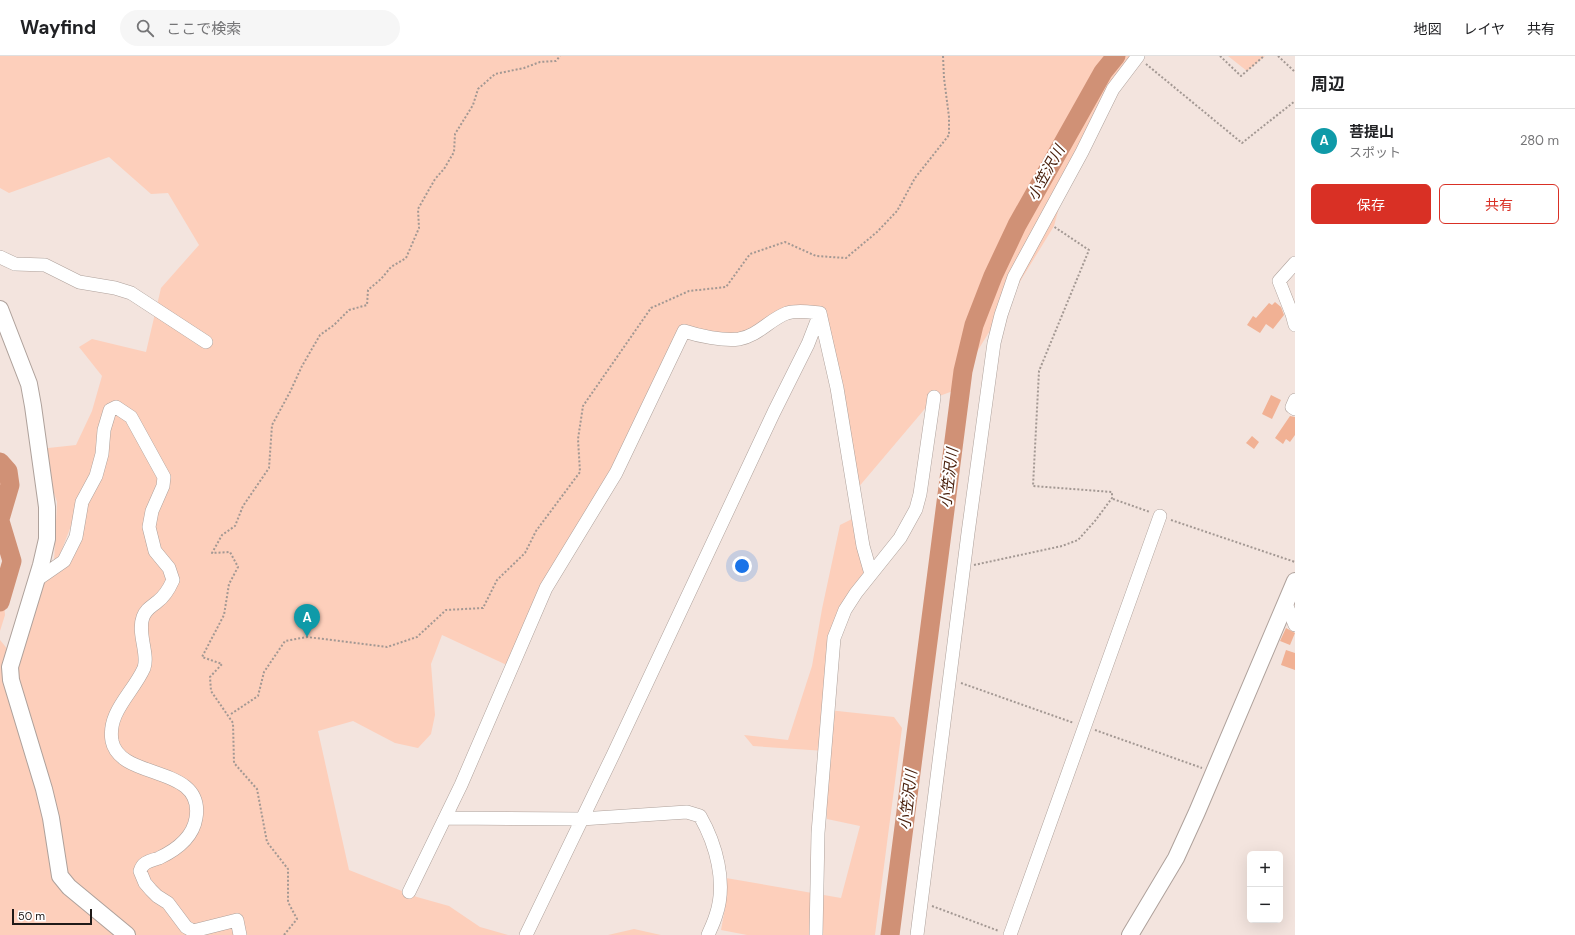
<!DOCTYPE html>
<html lang="ja">
<head>
<meta charset="utf-8">
<style>
	body { margin:0; font-family:"DM Sans","Noto Sans JP",sans-serif; background:#f6f6f6; color:#202124 }
	.controls { position:absolute; right:12px; bottom:12px; display:grid; overflow:hidden; border-radius:6px; box-shadow:0 4px 16px #0002 }
	.controls button { width:36px; height:36px; display:grid; place-items:center; padding:0; border:0; border-bottom:1px solid #e0e0e0; background:#fff; color:#202124; font:20px sans-serif }
	.scale { position:absolute; left:12px; bottom:10px; width:80px; box-sizing:border-box; padding-left:4px; border:2px solid #1f1a18; border-top:0; font-size:11px; line-height:14px; white-space:nowrap; color:#1f1a18; -webkit-text-stroke:3px #fff; paint-order:stroke }
	.you { position:absolute; left:742px; top:510px; width:14px; height:14px; margin:-10px; border:3px solid #fff; border-radius:50%; background:#1a73e8; box-shadow:0 0 0 6px #1a73e833 }
	.badge { display:grid; place-items:center; width:26px; height:26px; border-radius:50%; background:#d93025; color:#fff; font-size:13px; font-weight:700 }
	.pin { position:absolute; translate:-50% -33px; filter:drop-shadow(0 1px 2px #0008) }
	.pin::after { content:''; position:absolute; top:21px; width:14px; height:12px; background:inherit; clip-path:polygon(0 0,100% 0,50% 100%) }
	.list { margin:0; padding:0; list-style:none }
	h2 { display:flex; justify-content:space-between; align-items:center; height:52px; margin:0; padding:0 16px; font-size:17px }
	h2 small { font-size:13px; font-weight:400; color:#757577 }
	.list li { display:grid; grid-template-columns:26px 1fr auto; gap:12px; align-items:center; box-sizing:border-box; height:64px; padding:0 16px; border-top:1px solid #e0e0e0 }
	.list b { display:block; font-size:15px; white-space:nowrap }
	.list p { margin:0; font-size:13px; white-space:nowrap; color:#757577 }
	.list em { font-size:13px; font-style:normal; color:#757577 }
	.actions { display:flex; gap:8px; padding:12px 16px }
	.actions a { flex:1; padding:9px 0; border:1px solid #d93025; border-radius:6px; text-align:center; font-size:14px; color:#d93025 }
	.actions .main { background:#d93025; color:#fff }
	.icon { flex:none; width:22px; height:22px; fill:none; stroke:currentColor; stroke-width:2; stroke-linecap:round; stroke-linejoin:round }
	.map { position:relative; flex:none; width:1295px; height:879px; overflow:hidden }
	header { display:flex; align-items:center; gap:24px; box-sizing:border-box; height:56px; padding:0 20px; background:#fff; border-bottom:1px solid #e0e0e0 }
	header strong { font-size:19px }
	nav { display:flex; gap:22px; margin-inline-start:auto; font-size:14px }
	.search { width:280px; height:36px; background:#f6f6f6; display:flex; align-items:center; gap:10px; box-sizing:border-box; padding:0 14px; border-radius:22px; color:#757577; font-size:15px }
	main { display:flex }
	aside { flex:1; background:#fff }
	.map>svg:first-child { display:block }
</style>
</head>
<body>
<header>
<strong>Wayfind</strong>
<div class="search"><svg class="icon" aria-label="search" viewBox="0 0 24 24"><circle cx="10" cy="10" r="6"/><path d="M15 15l6 6"/></svg>ここで検索</div>
<nav><a>地図</a><a>レイヤ</a><a>共有</a></nav>
</header>
<main>
<div class="map">
<svg width="1295" height="879" viewBox="0 0 1295 879">
	<rect width="100%" height="100%" fill="#f3e4de"/>
	<path fill="#fdcfbb" fill-rule="evenodd" d="M0,0H1135L1060,148L1054,170L953,335L934,342L857,433L820,257H788L738,283L684,275L616,417L546,532L511,611L442,579L431,608L435,659L431,678L418,692L395,687L353,665L318,675L349,814L417,841L449,850L480,871L508,879H0V584L14,601L37,527L54,506L57,446L39,393L76,389L92,355L102,320L79,291L92,283L146,296L161,232L199,189L168,137L151,138L109,101L9,137L0,132ZM102,390L76,481L59,501Z
		M1228,0H1265L1247,15Z
		M0,404L15,418L0,459Z
		M858,460L870,513L838,555L828,654L894,661L902,672L875,879H747L721,874L725,852L726,822L841,842L860,770L827,763L825,695L753,690L744,679L788,684L812,610L822,553L840,469Z
		M0,510L5,559L0,575Z
		M634,873L661,879H608Z"/>
	<g fill="none" stroke-linecap="round" stroke-linejoin="round">
		<path stroke="#d09176" stroke-width="19" d="M0,406L8,415L10,429L0,463
			M0,465L12,505L0,546
			M890,879L963,315L974,269L993,220L1017,169L1103,16L1116,0"/>
	</g>
	<path fill="#f1b194" d="M1275,246L1281,251L1284,259L1273,273L1266,268L1260,277L1247,269L1253,260L1256,262L1269,247L1272,249Z
		M1271,339L1281,344L1272,363L1262,358Z
		M1290,360L1295,361V379L1290,386L1286,383L1283,388L1275,382Z
		M1252,380L1259,386L1254,393L1246,387Z
		M1286,572L1295,577L1290,589L1280,585Z
		M1286,594L1295,597V614L1281,609Z"/>
	<g fill="none" stroke-linecap="round" stroke-linejoin="round">
		<defs>
			<path id="minor" d="M0,201L15,208L45,209L79,226L115,232L131,237L206,286
				M1295,207L1279,225L1292,258L1295,269
				M820,257L837,332L863,490L871,518
				M1295,344L1292,351L1295,353
				M38,523L64,505L76,481L82,446L96,420L102,398L104,374L110,354L116,351L131,361L164,421L163,430L152,455L149,471L155,495L169,512L173,524C169,533 164,541 157,546C151,551 146,553 143,561C137,577 149,598 144,612C133,637 107,656 112,685C120,725 205,708 196,762C193,781 176,794 159,802C151,805 143,805 140,815L145,827L151,834L157,840L168,847L186,871L193,875L237,864L240,879
				M1286,548L1295,569
				M445,762L581,763L687,756L700,760C716,788 727,827 716,859C714,866 711,872 708,879
				M409,836L461,729L546,532L616,417L684,275C699,280 723,285 739,283C758,280 770,263 787,257C798,254 809,256 820,257
				M526,879L613,699L774,356L808,288L820,257
				M816,879L818,777L834,582L845,554L856,537L900,482L916,453L920,438L934,341
				M917,879L968,477L994,287L1001,259L1014,221L1082,96L1113,33L1138,0
				M1010,879L1160,460"/>
			<path id="tertiary" d="M0,253L29,328L33,350L47,451V483L41,509L10,611L11,624L44,733L51,762L60,820L69,831L127,879
				M1130,879L1176,802L1197,756L1295,525"/>
		</defs>
		<use href="#minor" stroke="#aea19b" stroke-width="14"/>
		<use href="#tertiary" stroke="#aea19b" stroke-width="18"/>
		<path stroke="#a39893" stroke-width="2" stroke-dasharray="2 2" stroke-linecap="butt" d="M1220,0L1241,20L1264,0
			M1278,0L1295,16
			M1146,8L1242,87L1295,45
			M1113,443L1150,456
			M1171,464L1295,506
			M974,509L1062,490L1078,484L1095,465L1112,442V436L1033,430L1039,315L1089,194L1053,170
			M961,627L1074,667
			M231,658L258,640L264,616L285,585L307,581L387,591L417,581L446,554L483,552L497,524L525,497L536,475L580,416L578,383L583,350L651,252L689,235L726,231L750,198L785,186L816,200L846,202L877,176L897,155L915,122L949,79V61L944,22L943,0
			M1095,674L1202,712
			M932,850L999,875
			M284,879L297,863L288,846V813L267,786L257,733L234,707L233,667L211,635L210,621L222,608L202,601L224,559L229,528L238,511L230,496L212,497L222,479L235,470L243,450L269,412L272,369L290,336L302,310L320,279L334,269L349,254L367,249L368,234L381,223L391,211L406,202L419,172L418,153L435,123L444,113L454,96L455,78L473,49L478,33L495,18L524,12L540,6L556,5L560,0"/>
		<use href="#minor" stroke="#fff" stroke-width="13"/>
		<use href="#tertiary" stroke="#fff" stroke-width="16"/>
	</g>
	<g text-anchor="middle" dominant-baseline="central" stroke-width="4" stroke-linejoin="round" paint-order="stroke">
		<g font-size="15" font-style="italic" fill="#49200c" stroke="#fff">
			<text transform="translate(1046 117) rotate(-61)">小笠沢川</text>
			<text transform="translate(949 422) rotate(-83)">小笠沢川</text>
			<text transform="translate(908 744) rotate(-83)">小笠沢川</text>
		</g>
	</g>
</svg>
<div class="controls">
<button>+</button>
<button>−</button>
</div>
<div class="scale">50 m</div>
<div class="you"></div>
<div class="pin badge" style="left:307px;top:581px;background:#0f9aa8">A</div>
</div>
<aside>
<h2>周辺<small></small></h2>
<ul class="list">
<li><span class="badge" style="background:#0f9aa8">A</span><div><b>菩提山</b><p>スポット</p></div><em>280 m</em></li>
</ul>
<div class="actions"><a class="main">保存</a><a>共有</a></div>
</aside>
</main>
</body>
</html>
